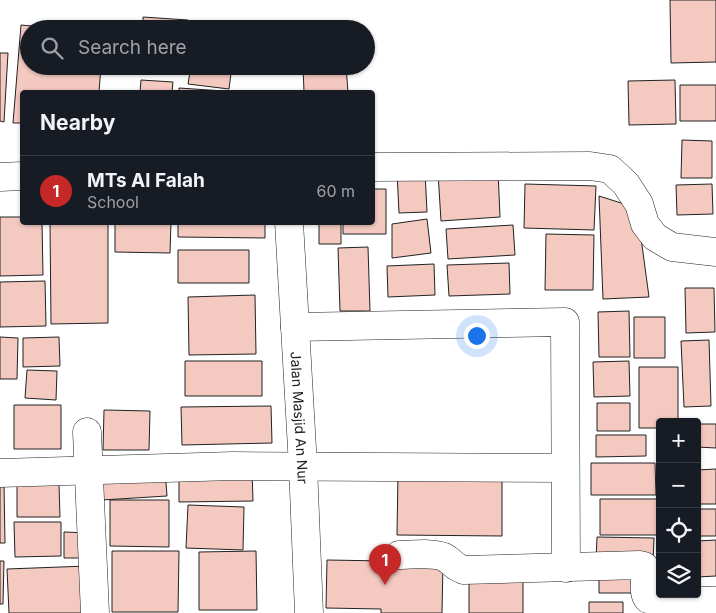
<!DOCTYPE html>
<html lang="en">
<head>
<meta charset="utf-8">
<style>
	body { margin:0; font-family:Inter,sans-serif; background:#242831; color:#f1f3f6 }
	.controls { position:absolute; right:15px; bottom:15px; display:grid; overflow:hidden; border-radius:5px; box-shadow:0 1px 4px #0004 }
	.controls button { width:45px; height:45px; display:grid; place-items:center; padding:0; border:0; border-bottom:1px solid #363941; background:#171b24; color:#f1f3f6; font:25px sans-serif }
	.you { position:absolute; left:476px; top:335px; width:18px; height:18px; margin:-12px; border:4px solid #fff; border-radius:50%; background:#1a73e8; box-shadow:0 0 0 8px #1a73e833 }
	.badge { display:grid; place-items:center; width:32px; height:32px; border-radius:50%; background:#c62828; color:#fff; font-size:16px; font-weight:700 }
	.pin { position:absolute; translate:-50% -41px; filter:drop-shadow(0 1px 2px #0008) }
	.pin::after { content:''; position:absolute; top:26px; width:18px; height:15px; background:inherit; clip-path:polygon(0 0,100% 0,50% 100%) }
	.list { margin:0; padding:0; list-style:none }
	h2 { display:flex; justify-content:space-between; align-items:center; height:65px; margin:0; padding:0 20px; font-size:21px }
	h2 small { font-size:16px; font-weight:400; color:#9ea1a6 }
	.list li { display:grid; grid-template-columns:32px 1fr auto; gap:15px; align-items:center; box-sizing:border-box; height:70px; padding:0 20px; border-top:1px solid #363941 }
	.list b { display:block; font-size:19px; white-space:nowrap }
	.list p { margin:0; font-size:16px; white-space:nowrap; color:#9ea1a6 }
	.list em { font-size:16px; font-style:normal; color:#9ea1a6 }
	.icon { flex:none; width:28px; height:28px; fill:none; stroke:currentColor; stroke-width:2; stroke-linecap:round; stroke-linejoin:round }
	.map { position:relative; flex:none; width:716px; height:613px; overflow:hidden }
	.search { position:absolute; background:#171b24; box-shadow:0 1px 4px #0004; left:20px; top:20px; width:355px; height:55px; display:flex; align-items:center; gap:12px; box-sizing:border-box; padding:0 18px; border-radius:28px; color:#9ea1a6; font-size:19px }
	.panel { position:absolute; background:#171b24; box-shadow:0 1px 4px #0004; left:20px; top:90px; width:355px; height:135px; border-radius:5px }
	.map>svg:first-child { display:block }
</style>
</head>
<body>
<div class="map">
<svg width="716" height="613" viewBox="0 0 716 613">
	<rect width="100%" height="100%" fill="#fff"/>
	<path fill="#f3c9c0" stroke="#222" d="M670,0H716V62L671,63Z
		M143,17L188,20V29H143Z
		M21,25L64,29H29V66H101L99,92H22V123H13Z
		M0,53H8L4,122L0,121Z
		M140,66H185V74L140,71Z
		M191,66H232L229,89L188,84Z
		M303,66H346L348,92H304Z
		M141,80L173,82L172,92H140Z
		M675,80L676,124L629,125L628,81Z
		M680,85H716V121H680Z
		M179,88L224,91L179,92Z
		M682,140L712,141V178H681Z
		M498,170L500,217L441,221L438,173Z
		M425,171L427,212L399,213L397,172Z
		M525,184L596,186L594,230L524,228Z
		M712,184L713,214L677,215L676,185Z
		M372,189H386V234H343V222H372Z
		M599,196L637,208L649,297L603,299Z
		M0,217H22V222H42L43,275L0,276Z
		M427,219L431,253L392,258V224Z
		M50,222H108V323L51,324Z
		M115,222H171L170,253L115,252Z
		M178,222H265V238L178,237Z
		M319,222H341V244H319Z
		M513,225L515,255L448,259L446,229Z
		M546,234L594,235L593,290H545Z
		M368,247L370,311H340L338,248Z
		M178,250H249V283H178Z
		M509,263L510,294L449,296L447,265Z
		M434,264L435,295L388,297L387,266Z
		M45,281L46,326L0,327V282Z
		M685,288H714L715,332L686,333Z
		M255,295L256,354L189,355L188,297Z
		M629,311L630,357H599L598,312Z
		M634,317H665V358H634Z
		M0,337L18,338L17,379H0Z
		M59,337L60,366L23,367V338Z
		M709,340L711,406L684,407L681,341Z
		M185,361H262V396H185Z
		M629,361L630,396L594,397L593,362Z
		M639,367H678V422H660V428H639Z
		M27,370L57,371L56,400L25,398Z
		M597,403H630V431H597Z
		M14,405H61V449H14Z
		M271,406L272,443L182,445L181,407Z
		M104,410L150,411L149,450H103Z
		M697,424H716V448L697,447Z
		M596,435H646V456L596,457Z
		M591,463H655L656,495H591Z
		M716,469V504H697V470Z
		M165,470L167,496L102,500L101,472Z
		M252,470L253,501L179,502V471Z
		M398,473H502V536L397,535Z
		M0,484H4L5,543H0Z
		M59,484L60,517H17V485Z
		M600,499H658V535H600Z
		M110,500H169V547L110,546Z
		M188,505L244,507L243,550L186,548Z
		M697,509H716V536H697Z
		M14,522H61V556L15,557Z
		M64,532L89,533V558H64Z
		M597,537L654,538L653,562L596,560Z
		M716,540V576L697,577V541Z
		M112,551H179L178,612H112Z
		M256,551L257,610H199V552Z
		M327,560L443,562L442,613H381V609L326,608Z
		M0,561H4L3,604H0Z
		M87,566L88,613H9L7,569Z
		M635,578L636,593H599V579Z
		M469,581H523V613H469Z
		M589,602H623V613H589Z"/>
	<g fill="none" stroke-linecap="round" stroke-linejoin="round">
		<defs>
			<g id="minor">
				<path d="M372,167L590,166L610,169L626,184L639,204L645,224L655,237L672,247L716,252"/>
				<path d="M0,177L22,176"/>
				<path id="s1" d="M289,222L303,466L309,613"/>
				<path d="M295,327L565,322L566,568"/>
				<path d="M87,432L95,613"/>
				<path d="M0,473L233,466L565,468"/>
				<path d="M399,555C412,555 432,552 444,557C452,561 455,568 464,570L640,565L644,566C648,576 641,591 648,599L716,601"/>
			</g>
		</defs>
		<use href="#minor" stroke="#222" stroke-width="29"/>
		<use href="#minor" stroke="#fff" stroke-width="28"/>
	</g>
	<g text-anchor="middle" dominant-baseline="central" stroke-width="4" stroke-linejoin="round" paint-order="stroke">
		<g font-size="14" fill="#222" stroke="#fff">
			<text stroke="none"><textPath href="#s1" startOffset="196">Jalan Masjid An Nur</textPath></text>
		</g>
	</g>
</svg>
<div class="controls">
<button>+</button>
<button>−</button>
<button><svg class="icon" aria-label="locate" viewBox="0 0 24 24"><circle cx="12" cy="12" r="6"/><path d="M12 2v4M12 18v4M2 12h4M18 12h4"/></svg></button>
<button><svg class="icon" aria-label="layers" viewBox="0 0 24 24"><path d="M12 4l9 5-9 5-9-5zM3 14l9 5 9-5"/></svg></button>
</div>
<div class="you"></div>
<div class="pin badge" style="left:385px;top:585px">1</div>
<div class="search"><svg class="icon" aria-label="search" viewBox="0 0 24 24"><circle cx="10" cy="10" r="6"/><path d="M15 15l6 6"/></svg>Search here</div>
<section class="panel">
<h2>Nearby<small></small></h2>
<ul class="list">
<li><span class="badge">1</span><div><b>MTs Al Falah</b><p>School</p></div><em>60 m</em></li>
</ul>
</section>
</div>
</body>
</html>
